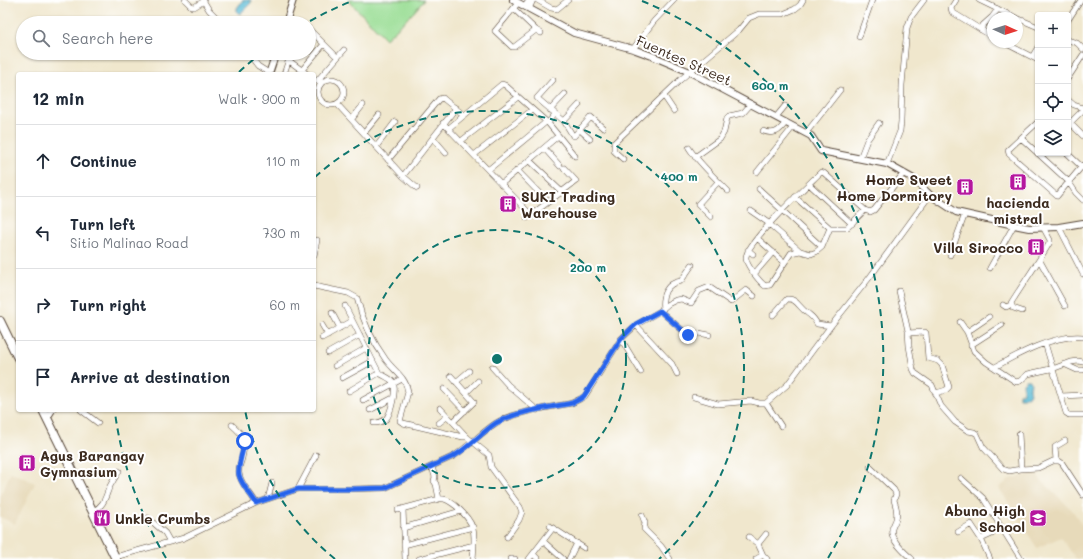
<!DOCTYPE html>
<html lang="en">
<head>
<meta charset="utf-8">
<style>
	body { margin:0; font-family:Mali,sans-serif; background:#f6f6f7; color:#1f2937 }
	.controls { position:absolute; right:12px; top:12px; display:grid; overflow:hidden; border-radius:4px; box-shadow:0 1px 3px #0004 }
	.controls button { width:36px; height:36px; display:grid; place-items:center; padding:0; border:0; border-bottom:1px solid #e0e1e3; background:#fff; color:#1f2937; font:20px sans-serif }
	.compass { position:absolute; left:987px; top:12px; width:36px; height:36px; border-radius:50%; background:#fff; box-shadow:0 1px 3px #0004; rotate:93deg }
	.stop { position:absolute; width:12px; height:12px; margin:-9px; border:3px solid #2563eb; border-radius:50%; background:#fff }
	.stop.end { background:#2563eb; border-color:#fff; box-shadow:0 1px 4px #0008 }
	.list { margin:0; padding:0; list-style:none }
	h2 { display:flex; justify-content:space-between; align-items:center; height:52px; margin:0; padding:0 16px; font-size:17px }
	h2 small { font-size:13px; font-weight:400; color:#747a83 }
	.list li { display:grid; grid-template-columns:26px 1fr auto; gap:12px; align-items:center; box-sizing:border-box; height:72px; padding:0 16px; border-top:1px solid #e0e1e3 }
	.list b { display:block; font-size:15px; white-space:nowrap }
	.list p { margin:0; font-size:13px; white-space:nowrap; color:#747a83 }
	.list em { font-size:13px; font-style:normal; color:#747a83 }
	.icon { flex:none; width:22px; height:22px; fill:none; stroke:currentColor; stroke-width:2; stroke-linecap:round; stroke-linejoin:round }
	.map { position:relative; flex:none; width:1083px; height:559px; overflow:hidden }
	.search { position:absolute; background:#fff; box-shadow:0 1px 3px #0004; left:16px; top:16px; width:300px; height:44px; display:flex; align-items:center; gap:10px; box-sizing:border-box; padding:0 14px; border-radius:22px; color:#747a83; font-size:15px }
	.panel { position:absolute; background:#fff; box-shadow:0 1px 3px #0004; left:16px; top:72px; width:300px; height:340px; border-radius:4px }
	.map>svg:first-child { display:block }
</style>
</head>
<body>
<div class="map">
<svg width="1083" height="559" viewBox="0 0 1083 559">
	<rect width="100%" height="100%" fill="#fff"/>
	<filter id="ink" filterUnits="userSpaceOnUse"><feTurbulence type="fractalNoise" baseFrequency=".025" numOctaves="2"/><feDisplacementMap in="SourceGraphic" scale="8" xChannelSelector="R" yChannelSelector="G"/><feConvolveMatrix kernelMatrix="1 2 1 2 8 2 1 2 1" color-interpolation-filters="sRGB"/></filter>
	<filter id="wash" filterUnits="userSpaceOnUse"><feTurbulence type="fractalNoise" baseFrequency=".012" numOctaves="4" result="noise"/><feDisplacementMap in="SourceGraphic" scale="16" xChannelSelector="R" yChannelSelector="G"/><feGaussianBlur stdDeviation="0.9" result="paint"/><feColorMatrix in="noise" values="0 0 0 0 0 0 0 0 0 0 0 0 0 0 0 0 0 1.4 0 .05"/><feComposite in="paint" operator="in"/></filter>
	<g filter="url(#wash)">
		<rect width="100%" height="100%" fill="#f0e7cd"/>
		<path fill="#e7daba" d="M11,472L35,483L15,524L0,517V496Z
			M1038,472L1039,478L1072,510L1083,526V559H1076L1061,537L1037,548L999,488L1010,479Z"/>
		<path fill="#9bde96" stroke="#6b845a" d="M348,0H424L414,12L386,39Z"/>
		<path fill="#56b9d4" stroke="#487279" d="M243,0H251V3L240,14L237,12V8Z
			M1026,380H1030L1031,384L1029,388L1030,394L1023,398H1019V394L1023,392V383Z"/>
	</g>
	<g filter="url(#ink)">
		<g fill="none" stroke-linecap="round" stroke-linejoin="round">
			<defs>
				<path id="minor" d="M185,0L192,7H194L204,1
					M203,0L209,10L222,23
					M537,0L551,8L557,9L568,0
					M956,0L951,8L952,12L993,37
					M979,0L1016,18
					M518,3L495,31L512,47H514L536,30
					M525,7L529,0
					M514,9L536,30L541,33
					M529,9L533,0
					M1017,18L1038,27
					M1068,20L1081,0
					M1017,25L1020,20
					M309,29L337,57
					M981,30L983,25L992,17L998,9
					M859,37L872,0
					M1068,40L1077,43L1083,49
					M1003,42L1038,60
					M633,49L654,21L674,0
					M248,53L258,66L269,73
					M276,54L286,57L288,60L307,74
					M1032,57L1038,47
					M302,70L324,44
					M284,74L291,53
					M1068,78L1083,55
					M318 92a13 13 0 1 1 26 0a13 13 0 1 1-26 0Z
					M553,80L537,98L564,121L573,136H574L591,117L603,128
					M317,81L344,50
					M664,96L674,111
					M1068,100L1074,105L1083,108
					M337,104L403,176L417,188
					M550,110L565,94
					M776,117L785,106
					M352,119L363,105
					M564,121L579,105
					M1038,122L1008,150L1009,154L1057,196L1083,165
					M443,123L531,215
					M548,123L555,114
					M1070,123L1083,136
					M1068,125L1083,110
					M449,128L502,84L505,85L548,123L575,156
					M580,130L590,139
					M763,131C774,135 779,132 786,122
					M364,133L379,115
					M806,133L840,90
					M433,138L446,153
					M1021,138L1068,181L1076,193L1083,200
					M461,141L518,97
					M376,147L395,122
					M544,148L560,166
					M689,148C698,162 716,179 728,191
					M1067,153L1083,168
					M474,155L532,110
					M695,157L720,139L724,132L727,118L729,116L743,113L751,104
					M860,158L867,140L879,123
					M623,159L614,151V143L680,80L739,30L749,18L759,14H783L795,9L800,5L803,0
					M388,160L439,99L443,98L445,100L464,115
					M529,160L546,176
					M887,164L900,131L901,121L902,85L907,28L911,17L924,0
					M488,170L546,122
					M517,170L548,202
					M757,172L793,127
					M403,176L456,108
					M548,179L562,192
					M501,184L558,136
					M809,184L852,224
					M759,189L822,247
					M795,197L830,228
					M865,210L847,228H830L822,247L816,252L811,254L800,251L791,253L770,285L765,286C759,281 746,265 746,258C745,243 808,185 821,172L824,173L865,210L870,212L874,210L904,173
					M751,211L767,222L800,251
					M711,217L698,204L718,182
					M527,218L576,181L564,168
					M1059,227L1083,274
					M757,238L784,262
					M748,250L753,254
					M950,255L965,214
					M314,256L317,240
					M1040,261L1065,306
					M990,268L1014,225
					M755,273L773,252
					M314,286L348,293L357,298C362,319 373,342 386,360C394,371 406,377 408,392L400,421L403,423L463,437H467
					M899,291L908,331L909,346L913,369L915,373L932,385L941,406L955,422L968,431L974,432L977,434L983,447L1003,469L1009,471L1021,469L1038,468L1053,461H1059L1062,463L1083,495
					M1003,305L1006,307L1011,305
					M345,306L379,373C384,376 390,378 393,382C397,389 391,413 386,419C382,422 378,423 374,423
					M663,309C661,296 666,283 681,281L692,265
					M660,311L688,335L699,333L709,335
					M1022,311L1013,308L1011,303C1024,282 1038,263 1050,242V240L1043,227
					M332,313L340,328
					M773,315L787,299C796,298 799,307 806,312C812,317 813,316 817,324L831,326
					M960,322L967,332L974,351L986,362L1016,382L1020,381L1028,374L1055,368L1071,362L1078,361L1083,362
					M322,325L328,335
					M636,325L672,364L677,374
					M967,332L989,317
					M908,333L925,332L926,333L928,358L938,361L942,365L949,387L946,390L936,393
					M322,338L352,321
					M621,339L641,372
					M1045,343L1066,413L1069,415H1083
					M971,345L1002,325
					M328,353L360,335
					M1064,364L1077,370H1083
					M335,366L366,348
					M492,367L508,385L537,410
					M995,367C1018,354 1055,334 1083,337
					M451,376L474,402L454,421
					M342,378L373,361
					M456,382L469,371
					M444,389L465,411
					M349,391L379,373
					M467,392L478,381
					M1061,396L1083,395
					M694,397L718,404L751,401L759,403H766L787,385L830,327L870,277L930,195
					M363,400L402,379
					M766,403L781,426
					M440,408L467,437L489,455L491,467L520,507L522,512L519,520L507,537
					M81,410L98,423
					M370,410L393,398
					M439,423L448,416
					M232,425C246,437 246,440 242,458C241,463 238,467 239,473C240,484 251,493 256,503
					M1019,434L1021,469
					M1056,460L1055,447L1065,441
					M432,467L435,477L434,481L436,484L439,499
					M870,467L894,490L896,494L894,500C896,506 898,512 896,519C895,524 890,528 892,534C894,543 905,553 912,559
					M961,478L983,498L1021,559
					M298,489L316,455
					M268,499L272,483
					M403,509L405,559
					M398,510L439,499C447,498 450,502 456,506C477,525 475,532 473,559
					M93,511C104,506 105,498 109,488C112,482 116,476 119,471
					M642,515L645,523L644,529L661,546L670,559
					M148,518L165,533L170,542
					M550,526L584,548
					M403,528L461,511
					M958,532L971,524L981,539L990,559
					M749,537L758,544L763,555L767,559
					M981,539L992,534
					M543,541L563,559
					M758,544L766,534
					M404,545L473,527
					M533,554L538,559
					M115,557L184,538L256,503L298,489H352L385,488L454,456C469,446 481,433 496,423C517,411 548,408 572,403L580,399L585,396L621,339L636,325L660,311L668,304L676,300L681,299L691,303L699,291L709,287L731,302L746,290L754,296
					M419,559L474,545
					M511,559H515
					M529,559L553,528
					M569,559L577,543
					M756,559L763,555"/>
				<path id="tertiary" d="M513,0L574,33L633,49L652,56L690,72L811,136L821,151L887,164L912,178L930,195L956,212L1014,225L1029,228L1059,227L1083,223
					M286,23L293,0
					M269,74L276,53
					M47,418L52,410"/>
				<path id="primary" d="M0,321L18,358
					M43,410L116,559"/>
			</defs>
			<use href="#minor" stroke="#564638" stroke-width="6"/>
			<use href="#tertiary" stroke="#564638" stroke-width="8"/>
			<use href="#primary" stroke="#564638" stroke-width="10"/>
			<use href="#minor" stroke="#fff" stroke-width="5"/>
			<use href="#tertiary" stroke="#fff" stroke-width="6"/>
			<use href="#primary" stroke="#fff" stroke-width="8"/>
		</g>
	</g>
	<g fill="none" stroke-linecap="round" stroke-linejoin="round" filter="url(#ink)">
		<path stroke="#2563eb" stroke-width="5" d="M245,441C243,450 237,468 239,475C242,486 251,494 256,503L298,489H352L385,488L454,456C470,447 481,433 496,423C517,411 548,408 572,403L580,399L584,396L621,339L636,324L660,311L688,335"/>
	</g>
	<g fill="none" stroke="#0f766e" stroke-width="2" stroke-dasharray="7 5">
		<circle cx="497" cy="359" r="129"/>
		<path d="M335 559A257 257 0 0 1 245 410M315 177A257 257 0 1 1 659 559"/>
		<path d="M166 558A386 386 0 0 1 115 413M239 72A386 386 0 0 1 259 55M310 21A386 386 0 0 1 352 1M642 1A386 386 0 0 1 828 558"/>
	</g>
	<defs>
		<symbol id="building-square" viewBox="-11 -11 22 22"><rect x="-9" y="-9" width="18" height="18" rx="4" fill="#b5179e" stroke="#fff"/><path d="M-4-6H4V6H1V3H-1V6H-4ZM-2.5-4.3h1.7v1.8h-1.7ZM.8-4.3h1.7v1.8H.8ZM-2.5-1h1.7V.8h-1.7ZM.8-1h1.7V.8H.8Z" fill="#fff"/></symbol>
		<symbol id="restaurant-square" viewBox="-11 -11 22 22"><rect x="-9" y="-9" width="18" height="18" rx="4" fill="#b5179e" stroke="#fff"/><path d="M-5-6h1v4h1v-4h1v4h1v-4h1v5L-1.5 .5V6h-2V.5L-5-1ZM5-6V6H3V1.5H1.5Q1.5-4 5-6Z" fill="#fff"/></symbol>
		<symbol id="school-square" viewBox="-11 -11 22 22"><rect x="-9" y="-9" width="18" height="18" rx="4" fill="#b5179e" stroke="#fff"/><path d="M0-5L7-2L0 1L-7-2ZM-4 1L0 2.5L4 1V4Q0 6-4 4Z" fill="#fff"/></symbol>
	</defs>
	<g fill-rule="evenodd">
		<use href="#building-square" x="1008" y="172" width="20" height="20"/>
		<use href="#building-square" x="955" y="177" width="20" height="20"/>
		<use href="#building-square" x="498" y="194" width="20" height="20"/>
		<use href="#building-square" x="1026" y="237" width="20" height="20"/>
		<use href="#building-square" x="17" y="453" width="20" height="20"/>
		<use href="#restaurant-square" x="92" y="508" width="20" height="20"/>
		<use href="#school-square" x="1028" y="508" width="20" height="20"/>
	</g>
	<g text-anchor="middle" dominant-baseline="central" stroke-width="4" stroke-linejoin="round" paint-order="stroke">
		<g font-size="14" fill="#3b2a1e" stroke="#fff">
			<text transform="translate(684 60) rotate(24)">Fuentes Street</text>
		</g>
		<g font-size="14" font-weight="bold" fill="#3b2a1e" stroke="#fff" text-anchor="end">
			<text x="952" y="179">Home Sweet<tspan x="952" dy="16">Home Dormitory</tspan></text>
			<text x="521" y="196" text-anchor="start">SUKI Trading<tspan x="521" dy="16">Warehouse</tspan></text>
			<text x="1018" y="202" text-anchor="middle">hacienda<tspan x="1018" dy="16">mistral</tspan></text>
			<text x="1023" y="247">Villa Sirocco</text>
			<text x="40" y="455" text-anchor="start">Agus Barangay<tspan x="40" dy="16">Gymnasium</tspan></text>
			<text x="1025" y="510">Abuno High<tspan x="1025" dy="16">School</tspan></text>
			<text x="115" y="518" text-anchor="start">Unkle Crumbs</text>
		</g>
	</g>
	<circle cx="497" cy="359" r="6" fill="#0f766e" stroke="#fff" stroke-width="2"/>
	<g font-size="12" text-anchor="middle" font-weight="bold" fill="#0f766e" stroke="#fff" stroke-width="4" stroke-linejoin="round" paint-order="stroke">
		<text x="770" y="90">600 m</text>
		<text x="679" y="181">400 m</text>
		<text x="588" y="272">200 m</text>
	</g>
</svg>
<div class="controls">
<button>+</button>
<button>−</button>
<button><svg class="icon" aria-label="locate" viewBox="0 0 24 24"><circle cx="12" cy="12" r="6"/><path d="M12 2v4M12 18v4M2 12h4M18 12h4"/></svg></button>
<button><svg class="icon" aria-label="layers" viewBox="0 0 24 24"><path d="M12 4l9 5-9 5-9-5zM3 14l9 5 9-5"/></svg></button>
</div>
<svg class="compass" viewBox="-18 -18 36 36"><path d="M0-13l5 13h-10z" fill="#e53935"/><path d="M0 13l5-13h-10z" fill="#747a83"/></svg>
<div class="stop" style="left:245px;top:441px"></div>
<div class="stop end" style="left:688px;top:335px"></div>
<div class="search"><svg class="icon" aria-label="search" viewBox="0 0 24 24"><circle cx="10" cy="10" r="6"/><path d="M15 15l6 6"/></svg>Search here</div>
<section class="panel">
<h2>12 min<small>Walk · 900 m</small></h2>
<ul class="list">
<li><svg class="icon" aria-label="ahead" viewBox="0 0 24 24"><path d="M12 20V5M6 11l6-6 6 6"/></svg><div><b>Continue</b></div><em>110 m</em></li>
<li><svg class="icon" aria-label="left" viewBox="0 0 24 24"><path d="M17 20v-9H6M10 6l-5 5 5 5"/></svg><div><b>Turn left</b><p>Sitio Malinao Road</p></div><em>730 m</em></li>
<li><svg class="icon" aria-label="right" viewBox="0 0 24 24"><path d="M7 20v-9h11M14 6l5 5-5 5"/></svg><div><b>Turn right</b></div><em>60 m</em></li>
<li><svg class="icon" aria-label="arrive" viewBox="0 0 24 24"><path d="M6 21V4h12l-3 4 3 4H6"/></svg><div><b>Arrive at destination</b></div></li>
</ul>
</section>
</div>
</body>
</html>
